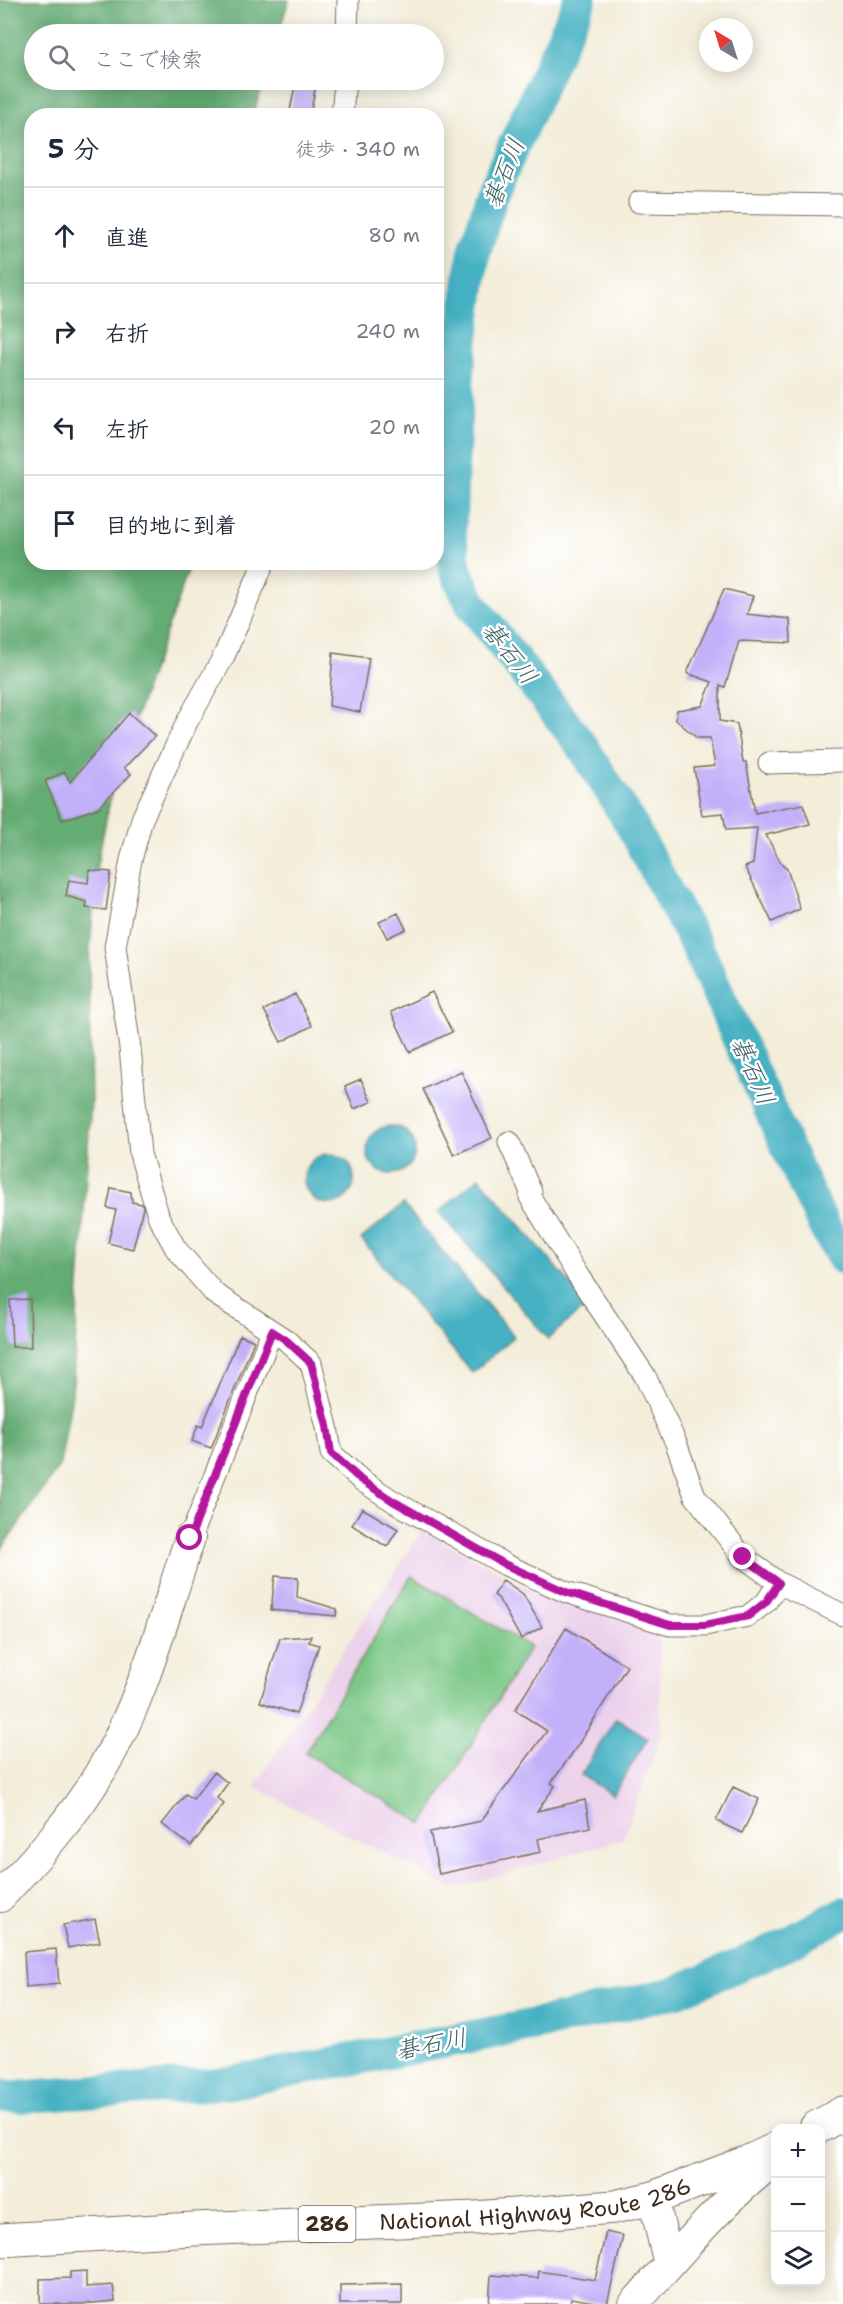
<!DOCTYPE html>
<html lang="ja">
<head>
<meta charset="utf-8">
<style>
	body { margin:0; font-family:"Shantell Sans","Klee One",sans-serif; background:#f2f2f3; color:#1f2937 }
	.controls { position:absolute; right:18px; bottom:18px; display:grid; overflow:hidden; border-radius:12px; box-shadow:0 3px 15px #0003 }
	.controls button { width:54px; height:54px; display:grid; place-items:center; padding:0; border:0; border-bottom:2px solid #e0e1e3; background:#fff; color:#1f2937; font:30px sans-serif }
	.compass { position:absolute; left:699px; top:18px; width:54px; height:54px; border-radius:50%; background:#fff; box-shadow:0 3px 15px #0003; rotate:322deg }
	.stop { position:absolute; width:18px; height:18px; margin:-14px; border:4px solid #b5179e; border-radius:50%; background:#fff }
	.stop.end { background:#b5179e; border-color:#fff; box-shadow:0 2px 6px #0008 }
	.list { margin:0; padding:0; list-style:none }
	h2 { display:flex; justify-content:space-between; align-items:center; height:78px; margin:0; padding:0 24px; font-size:26px }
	h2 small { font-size:20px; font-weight:400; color:#747a83 }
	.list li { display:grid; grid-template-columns:39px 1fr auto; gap:18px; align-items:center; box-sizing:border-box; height:96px; padding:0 24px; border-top:2px solid #e0e1e3 }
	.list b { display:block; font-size:22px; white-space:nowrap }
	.list em { font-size:20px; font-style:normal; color:#747a83 }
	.icon { flex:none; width:33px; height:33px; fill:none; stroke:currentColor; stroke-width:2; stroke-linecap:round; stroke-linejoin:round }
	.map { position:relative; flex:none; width:843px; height:2304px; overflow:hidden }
	.search { position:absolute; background:#fff; box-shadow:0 3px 15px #0003; left:24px; top:24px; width:420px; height:66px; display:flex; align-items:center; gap:15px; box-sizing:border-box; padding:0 21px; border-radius:33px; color:#747a83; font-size:22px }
	.panel { position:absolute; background:#fff; box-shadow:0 3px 15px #0003; left:24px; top:108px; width:420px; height:462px; border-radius:24px }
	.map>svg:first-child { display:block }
</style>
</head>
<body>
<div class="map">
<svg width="843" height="2304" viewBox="0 0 843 2304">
	<rect width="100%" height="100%" fill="#fff"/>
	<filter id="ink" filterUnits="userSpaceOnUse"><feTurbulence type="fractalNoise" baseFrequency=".0167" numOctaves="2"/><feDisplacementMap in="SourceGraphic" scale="12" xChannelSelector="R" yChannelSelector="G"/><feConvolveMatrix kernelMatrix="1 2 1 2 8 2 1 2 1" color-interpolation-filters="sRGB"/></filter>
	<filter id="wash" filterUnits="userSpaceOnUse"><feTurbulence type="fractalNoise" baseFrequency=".008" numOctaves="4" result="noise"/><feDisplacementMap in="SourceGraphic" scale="24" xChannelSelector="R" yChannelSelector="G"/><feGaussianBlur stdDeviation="1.35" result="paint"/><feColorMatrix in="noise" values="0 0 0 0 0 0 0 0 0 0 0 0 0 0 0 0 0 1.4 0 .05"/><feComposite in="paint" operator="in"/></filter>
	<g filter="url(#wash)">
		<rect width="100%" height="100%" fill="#f3edd9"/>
		<path fill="#ecd1ea" d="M422,1530L537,1593L659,1630L661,1735L623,1839L454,1889L254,1787Z"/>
		<path fill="#7ac786" stroke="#5a7852" stroke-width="1.5" d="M411,1576L530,1647L423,1824L305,1753Z"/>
		<path fill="#63ac73" stroke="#4f6b48" stroke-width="1.5" d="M0,0H289L278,34H34V80H264L253,115L32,116V562L187,563L188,571L115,775L96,870L89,962L91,1101L72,1395L60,1465L0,1551Z"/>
		<path fill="#45b1c2" stroke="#406e70" stroke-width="1.5" d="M367 1150a24 24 0 1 1 48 0a24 24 0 1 1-48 0Z
			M304 1179a25 25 0 1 1 50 0a25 25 0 1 1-50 0Z
			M479,1177L588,1304L548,1339L439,1212Z
			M403,1204L514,1337L472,1373L361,1239Z
			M616,1718L648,1738L613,1795L581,1775Z"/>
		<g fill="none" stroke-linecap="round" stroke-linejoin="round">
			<path stroke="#45b1c2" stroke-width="33" d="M580,0L494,189L474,253L459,363L452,475L450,534L456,572L472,605L583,747L629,821L698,949L792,1159L825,1228L843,1258
				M0,2096L17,2097L228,2083L549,2022L676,1992L781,1947L843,1913"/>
		</g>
		<g id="blocks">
			<path fill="#c2b1f9" d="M296,80H317L310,115L290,111Z
				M724,589L753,596L747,614L790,619L791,643L739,641L725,687L720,685V721L737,724L743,762H746L755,813L803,804L810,824L766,835L782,865L787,869L800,909L772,922L745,867L753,864L757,828L726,830L723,813L702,815L694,768L715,766L710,738H697L676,720L677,710L702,706L712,682L687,673Z
				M333,653L369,658L360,712L329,706Z
				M129,713L155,736L124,768L131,774L98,808L62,820L45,781L65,772L70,782Z
				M89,870L111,872L106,910L86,908L87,902L66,896L69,880L88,883Z
				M398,913L406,929L387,938L379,922Z
				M432,992L452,1032L410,1052L391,1012Z
				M295,994L312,1026L281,1042L264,1010Z
				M461,1071L492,1138L454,1155L423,1089Z
				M361,1079L371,1102L354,1109L345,1086Z
				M111,1188L131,1192L132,1202L142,1204L143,1208L133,1249L108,1243L116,1210L107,1208Z
				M30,1299L31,1347H12L10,1300Z
				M240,1335L254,1341L211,1448L192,1441L198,1425L202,1427Z
				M362,1508L398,1529L387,1547L352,1525Z
				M275,1576L298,1578L297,1597L337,1609L336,1616L271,1610Z
				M503,1580L523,1594L542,1627L521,1639L498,1598L494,1595Z
				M566,1628L627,1666L578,1745L551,1783L555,1786L537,1811L585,1800L590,1827L538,1839L541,1852L439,1874L430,1832L481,1821L547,1731L515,1710Z
				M311,1636L309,1642L319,1645L296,1714L260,1702L280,1638Z
				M214,1772L228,1783L217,1798L224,1804L191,1846L162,1824L186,1794L193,1799Z
				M733,1787L759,1799L742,1833L716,1821Z
				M95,1919L100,1942L68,1948L63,1925Z
				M56,1949L59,1984L26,1987L24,1952Z
				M606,2232L623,2236L607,2304L571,2298L570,2304H489L491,2275L538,2278L539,2271L595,2280Z
				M86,2271V2287L113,2285L115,2301L82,2304H40V2279L70,2278V2272Z
				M402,2284V2304H340V2285Z"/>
		</g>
	</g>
	<g filter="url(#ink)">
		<use href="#blocks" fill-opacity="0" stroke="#7b6e5f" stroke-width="1.5"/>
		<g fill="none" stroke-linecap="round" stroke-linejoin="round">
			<defs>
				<path id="street" d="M347,34L348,0
					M342,116L345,80
					M639,202L843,205
					M264,562L224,656L187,722L142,819L131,860L115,947L130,1048L140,1154L159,1218L176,1249L215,1294L286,1340L311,1363L327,1427L331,1453L361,1480L393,1501L506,1565L566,1592L670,1625H705L748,1616L766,1602L779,1583
					M769,763L843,761
					M509,1142L531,1192L530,1197L577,1274L645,1376L676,1443L695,1496L743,1557L779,1583L843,1615
					M190,1538L272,1331"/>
				<path id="secondary" d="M0,1897C37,1857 75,1816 102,1769C144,1698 164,1615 190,1538
					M653,2198L669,2264
					M634,2304C679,2253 722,2201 776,2159"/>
				<g id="highway">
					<path d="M816,2128L843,2113"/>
					<path id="s1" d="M0,2240L193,2229L475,2218L614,2207L653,2198L746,2163L776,2149"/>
				</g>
			</defs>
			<use href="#street" stroke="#7b6e5f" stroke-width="23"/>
			<use href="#secondary" stroke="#7b6e5f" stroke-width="32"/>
			<use href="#highway" stroke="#7b6e5f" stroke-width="35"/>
			<use href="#street" stroke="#fff" stroke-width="21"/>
			<use href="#secondary" stroke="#fff" stroke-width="30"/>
			<use href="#highway" stroke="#fff" stroke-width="33"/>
		</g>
	</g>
	<g fill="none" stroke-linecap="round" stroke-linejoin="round" filter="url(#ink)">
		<path stroke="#b5179e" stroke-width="8" d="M190,1538L272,1331L286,1340L311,1363L327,1426L331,1453L361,1480L393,1501L506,1565L566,1592L670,1625H705L748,1616L766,1602L779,1583L743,1557"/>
	</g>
	<g text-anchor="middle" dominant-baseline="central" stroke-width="5" stroke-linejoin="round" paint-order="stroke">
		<rect fill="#fff" stroke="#766a62" stroke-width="1.5" x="298.5" y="2206" width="57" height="36" rx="4.5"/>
		<g font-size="21" font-weight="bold" fill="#3b2a1e">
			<text x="327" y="2224">286</text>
		</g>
		<g font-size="22" fill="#3b2a1e" stroke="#fff">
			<text stroke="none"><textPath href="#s1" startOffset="537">National Highway Route 286</textPath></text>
		</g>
		<g font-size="24" font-style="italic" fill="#3f6060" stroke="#fff">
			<text transform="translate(504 173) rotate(-68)">碁石川</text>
			<text transform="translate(510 653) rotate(52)">碁石川</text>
			<text transform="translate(753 1071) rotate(66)">碁石川</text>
			<text transform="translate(431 2044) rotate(-11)">碁石川</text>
		</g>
	</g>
</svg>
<div class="controls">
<button>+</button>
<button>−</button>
<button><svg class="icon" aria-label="layers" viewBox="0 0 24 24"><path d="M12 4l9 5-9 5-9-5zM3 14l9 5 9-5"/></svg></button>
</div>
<svg class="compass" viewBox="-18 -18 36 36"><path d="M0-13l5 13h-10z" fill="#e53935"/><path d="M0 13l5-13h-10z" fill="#747a83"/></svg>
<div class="stop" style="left:190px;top:1538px"></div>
<div class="stop end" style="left:743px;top:1557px"></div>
<div class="search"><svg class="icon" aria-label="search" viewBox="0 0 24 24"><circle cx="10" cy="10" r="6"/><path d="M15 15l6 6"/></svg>ここで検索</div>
<section class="panel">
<h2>5 分<small>徒歩 · 340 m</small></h2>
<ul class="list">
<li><svg class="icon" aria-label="ahead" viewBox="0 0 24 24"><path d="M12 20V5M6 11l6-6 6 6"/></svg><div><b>直進</b></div><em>80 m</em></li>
<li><svg class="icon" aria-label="right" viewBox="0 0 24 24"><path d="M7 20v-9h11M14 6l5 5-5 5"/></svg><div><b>右折</b></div><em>240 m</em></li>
<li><svg class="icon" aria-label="left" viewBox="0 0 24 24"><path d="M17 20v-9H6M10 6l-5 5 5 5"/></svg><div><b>左折</b></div><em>20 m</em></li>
<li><svg class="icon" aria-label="arrive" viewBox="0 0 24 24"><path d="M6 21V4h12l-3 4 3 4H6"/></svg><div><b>目的地に到着</b></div></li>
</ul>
</section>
</div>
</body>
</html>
